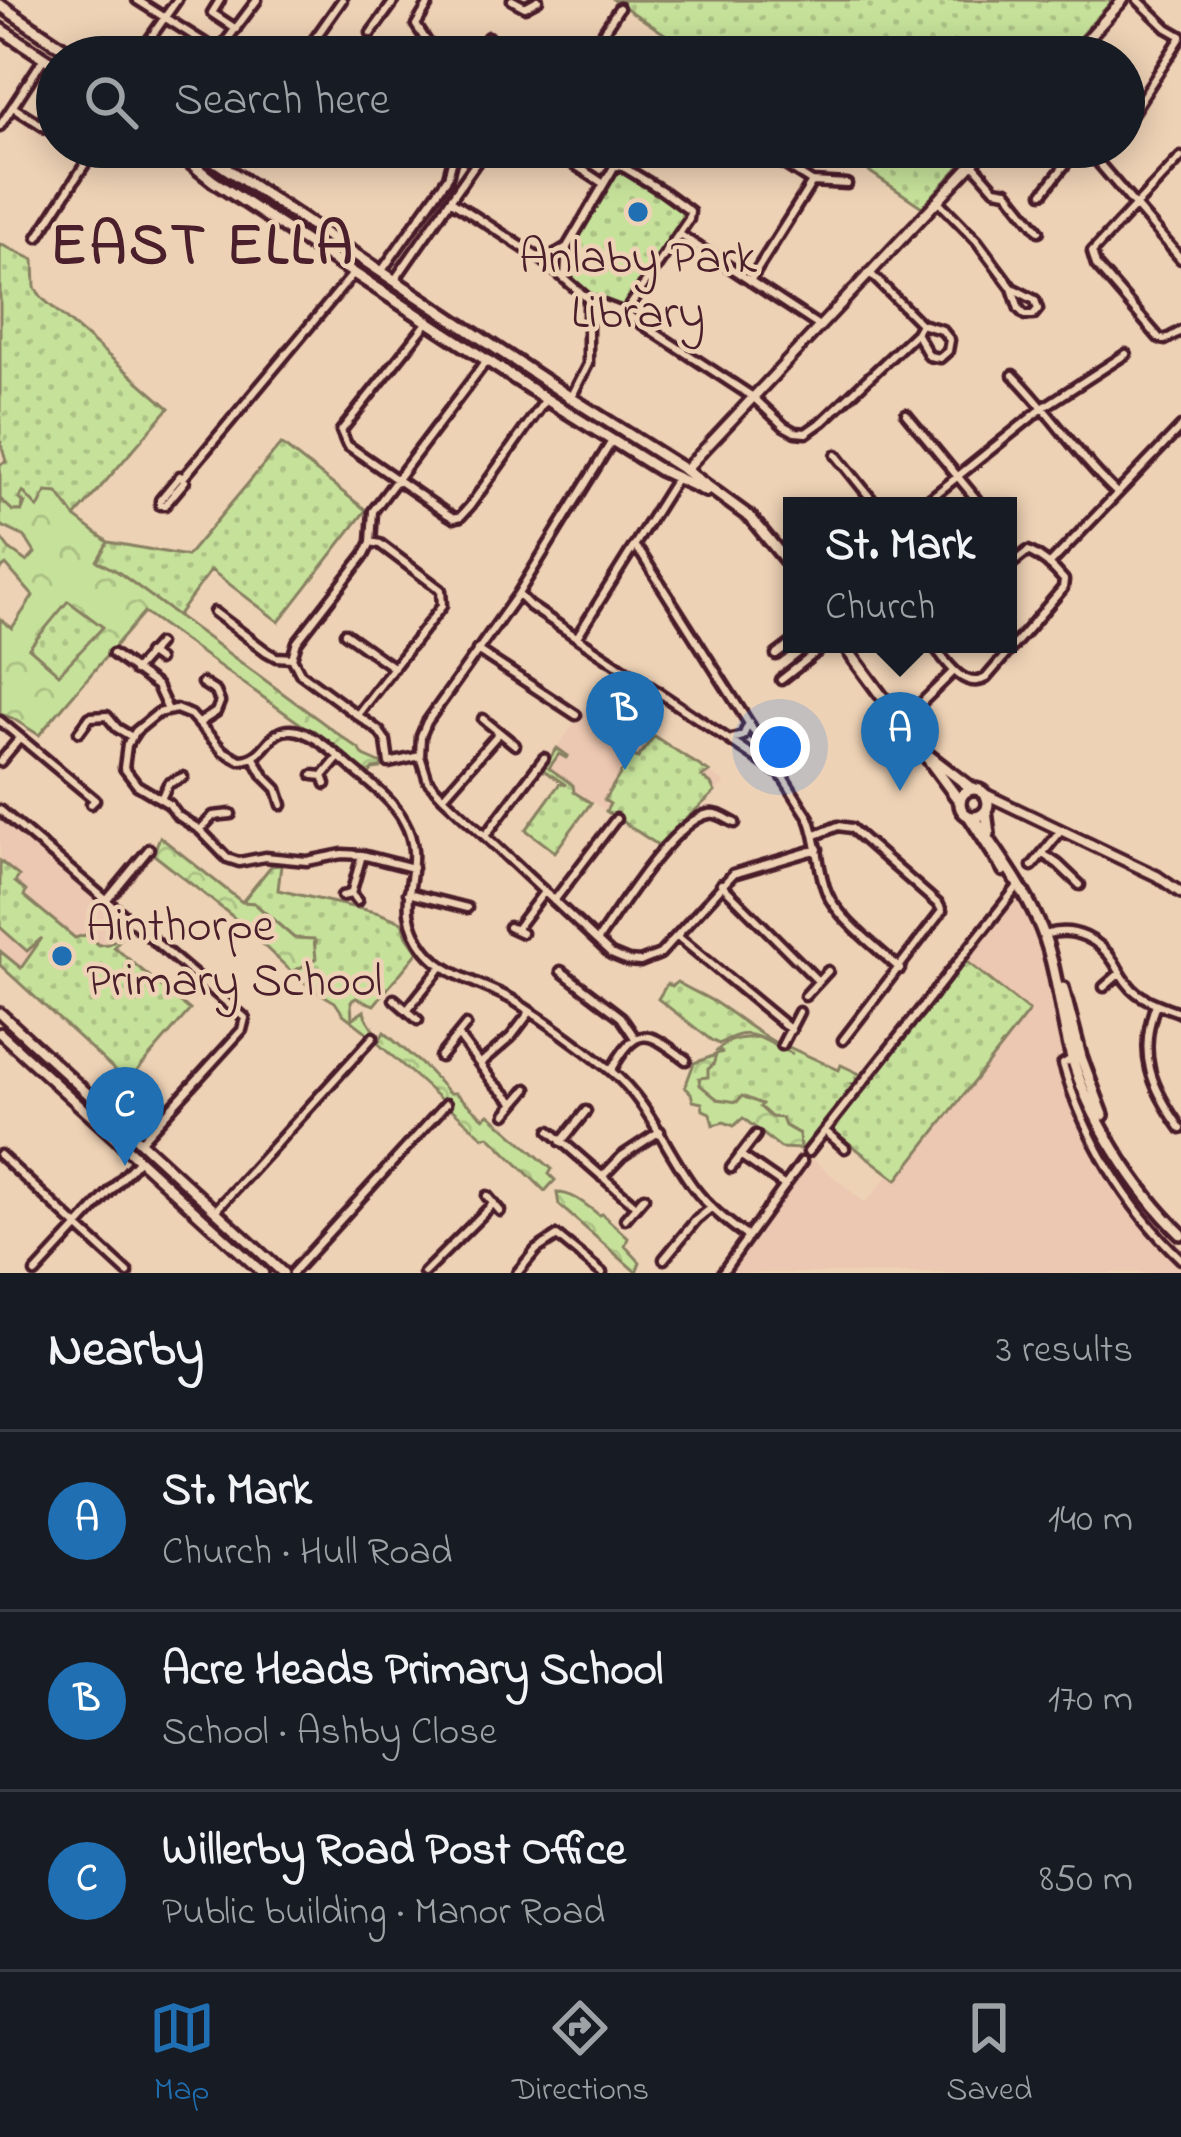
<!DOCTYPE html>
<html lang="en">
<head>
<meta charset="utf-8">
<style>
	body { margin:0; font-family:"Indie Flower",sans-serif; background:#242831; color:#f1f3f6 }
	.you { position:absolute; left:780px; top:747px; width:42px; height:42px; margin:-30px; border:9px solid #fff; border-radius:50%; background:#1a73e8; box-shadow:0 0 0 18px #1a73e833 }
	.badge { display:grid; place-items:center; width:78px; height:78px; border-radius:50%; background:#1f6fb2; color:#fff; font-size:39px; font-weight:700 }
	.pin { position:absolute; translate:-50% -99px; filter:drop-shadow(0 3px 6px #0008) }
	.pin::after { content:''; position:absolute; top:63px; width:42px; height:36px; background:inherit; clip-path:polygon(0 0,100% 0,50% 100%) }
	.popup { position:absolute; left:783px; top:497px; width:234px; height:156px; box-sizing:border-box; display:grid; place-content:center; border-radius:0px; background:#171b24; filter:drop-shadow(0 3px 9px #0005); font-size:39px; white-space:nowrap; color:#9ea1a6 }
	.popup b { font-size:45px; color:#f1f3f6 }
	.popup::after { content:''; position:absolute; left:50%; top:100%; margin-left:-24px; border:24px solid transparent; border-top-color:#171b24 }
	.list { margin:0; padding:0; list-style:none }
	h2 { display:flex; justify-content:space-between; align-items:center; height:156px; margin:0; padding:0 48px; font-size:51px }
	h2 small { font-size:39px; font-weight:400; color:#9ea1a6 }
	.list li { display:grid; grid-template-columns:78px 1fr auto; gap:36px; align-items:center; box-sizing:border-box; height:180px; padding:0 48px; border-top:3px solid #363941 }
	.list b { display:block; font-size:45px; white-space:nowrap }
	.list p { margin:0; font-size:39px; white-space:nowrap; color:#9ea1a6 }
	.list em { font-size:39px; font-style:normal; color:#9ea1a6 }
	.icon { flex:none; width:66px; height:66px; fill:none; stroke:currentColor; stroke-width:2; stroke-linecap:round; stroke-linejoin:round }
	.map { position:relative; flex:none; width:1181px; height:1273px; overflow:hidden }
	.search { position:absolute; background:#171b24; box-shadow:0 6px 30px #0003; left:36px; right:36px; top:36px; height:132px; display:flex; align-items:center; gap:30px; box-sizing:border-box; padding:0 42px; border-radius:66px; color:#9ea1a6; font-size:45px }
	.sheet { height:696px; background:#171b24 }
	nav { display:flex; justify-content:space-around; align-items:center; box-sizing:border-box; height:168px; border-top:3px solid #363941; background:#171b24; font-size:33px; color:#9ea1a6 }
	nav a { display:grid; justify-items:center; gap:6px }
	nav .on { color:#1f6fb2 }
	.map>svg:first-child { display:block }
</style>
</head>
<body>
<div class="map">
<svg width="1181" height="1273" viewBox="0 0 1181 1273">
	<defs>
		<pattern id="grass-dots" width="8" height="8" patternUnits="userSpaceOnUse" patternTransform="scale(3)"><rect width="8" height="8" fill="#c6e29a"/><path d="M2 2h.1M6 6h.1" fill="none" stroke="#acc185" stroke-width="1.8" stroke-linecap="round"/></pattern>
		<pattern id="forest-crowns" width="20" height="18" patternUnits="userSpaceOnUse" patternTransform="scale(3)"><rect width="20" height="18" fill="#c6e29a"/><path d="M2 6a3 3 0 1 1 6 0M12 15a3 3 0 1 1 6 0" fill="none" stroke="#acc185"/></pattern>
	</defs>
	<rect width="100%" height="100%" fill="#eed2b5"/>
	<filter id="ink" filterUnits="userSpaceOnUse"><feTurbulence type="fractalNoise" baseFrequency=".00833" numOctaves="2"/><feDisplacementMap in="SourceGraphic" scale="24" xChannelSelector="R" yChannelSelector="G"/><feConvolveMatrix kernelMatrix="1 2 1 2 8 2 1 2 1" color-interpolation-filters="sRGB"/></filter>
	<g filter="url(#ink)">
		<path fill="#ecc7b1" d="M594,696L725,783L658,845L542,769Z
			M0,816L130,926L114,947L190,1010L127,1082L0,965Z
			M1022,889L1048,937L1077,1063L1107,1128L1155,1218L1181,1246V1273H729L811,1158L865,1203L889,1175L896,1180L1028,1011L965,960Z"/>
		<path fill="url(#grass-dots)" stroke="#888062" stroke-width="3" d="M614,0H1113L1061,57H699Z
			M833,147H977L922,207Z
			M621,169L678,208L683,214V222L621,308L589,294L570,275L575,241L615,170Z
			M0,244L34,260L35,288L43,299L169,408L75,517L38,509L24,493L22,511H13L0,499V464L6,462L0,438Z
			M281,444L366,510L279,622L211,570L177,616L118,572L96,561L108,542L187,556Z
			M65,593L123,635L39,735L0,704V667Z
			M654,736L709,772L702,777L711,784L715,792L658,845L606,811L610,804L604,800L632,755L638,758Z
			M557,748L568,756L566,758L559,754L549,768L573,785L574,792L591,803L555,852L526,830L560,783L566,785L542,769Z
			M0,861L19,876L15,882L26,891L24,896L75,938L85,935L99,945L108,944L117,939L121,926L117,923L121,918L130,926L114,947L190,1010L130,1079L125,1074L122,1077L0,965V951L21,968L42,938L27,951L0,927Z
			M281,865L278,890L379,913L402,922L407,936L418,952L374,1005L356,998L351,1001L352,1019L364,1011C365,1021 377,1028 373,1037L343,1014L335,1002L313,989L292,972L315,959L313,950L316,942L294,938L254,903L242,902L271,866Z
			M965,960L1029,1011L897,1180L832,1130Z
			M677,982C690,990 709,998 719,1005C739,1018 757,1033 778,1044L782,1043L780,1047C754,1035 747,1027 719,1044L711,1040L658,999L667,984L672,986Z
			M758,1037L793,1054L782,1048L784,1045L839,1070L841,1065L862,1075L859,1079L856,1078V1084H851L855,1087L829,1117V1123L807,1150L800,1149L799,1134L771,1117L760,1107L717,1099L699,1085V1078L713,1064L716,1054L723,1052L717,1051C728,1038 742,1038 758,1037Z"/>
		<path fill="url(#forest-crowns)" stroke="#888062" stroke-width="3" fill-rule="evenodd" d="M23,492L38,508L46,492L58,493L75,517L108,542L97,561L118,572L360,750L364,756L382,764L381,768L373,769L367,776L327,743L144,612L39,735L12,718L0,714V619L12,628L33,596L6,565L0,570V537L9,549L27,562L35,553L25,537L0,525V499L13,511H22L25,503L19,499ZM68,601L103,627L59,674L29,648Z
			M160,837L242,902L254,903L294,938L314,939L316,959L292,972L232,916L153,854Z
			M384,1032L427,1069L449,1093H455L484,1118L489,1114L552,1169L549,1174L555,1180L545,1191L489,1136L483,1137L381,1046L378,1043Z
			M716,1055L713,1065L708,1069V1077L699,1078L700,1085L717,1099L737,1102L742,1096L762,1104L760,1107L771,1117L782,1118L785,1126L799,1134L800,1149L781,1148L743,1118L734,1126L724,1122L713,1125L710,1113L703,1110L702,1103L693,1101L691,1093L685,1087L694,1063Z
			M557,1193C574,1193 586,1205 599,1215L602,1214L628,1238L625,1246L640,1262L636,1272L559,1205Z"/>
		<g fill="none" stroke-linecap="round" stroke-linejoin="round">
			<defs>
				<path id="minor" d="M137,0L213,48H221L257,0
					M220,0L212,13L236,29
					M512,0L525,7L538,0
					M1138,0L1167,28L1181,36
					M428,5L416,25L437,57
					M371,33L395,0
					M598,41L622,57
					M137,57L177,0
					M302,57L342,0
					M480,57L486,48L483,45L488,37
					M587,57L619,8
					M13,107L57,135
					M0,126L44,58
					M1124,126L1181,37
					M548,147L604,184
					M757,147L812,182L847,184
					M1085,147L1181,259
					M1181,157L1092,252L1096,265L1159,338L1165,340L1181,331
					M973,164L995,189L1007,191L1039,231
					M225,169L239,147
					M1043,193L1079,147
					M450,200L544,261L588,299L625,313L753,397L784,426L795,432L806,433L823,421L916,333
					M938,201L977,241L1012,288L1035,300L1038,309L1033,315H1025L1019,309L1012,288
					M679,234L819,326
					M38,237L85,164L84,156L75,147
					M544,261L567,247L614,167L620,165L661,190L690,211L689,219L625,313
					M381,272L448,177L452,162L457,155H464L476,163
					M870,273L921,324L916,333L929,356L940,358L948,351L950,340L942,330L921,324
					M565,278L567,247
					M394,281L487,147
					M750,281L812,182
					M427,323L341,431L347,445L444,512L454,518L461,516L470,506L546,399
					M1013,375C1050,412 1078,457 1117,493
					M571,398L588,364V299
					M906,414L982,506
					M836,455L877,506
					M180,476L185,481L165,505H160V500Z
					M183,478L353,274
					M921,506L1044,407L1126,354
					M371,542L380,544L441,590L442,606L411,646
					M634,546L642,555L809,818C819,842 817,869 827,893C838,919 879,949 900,969
					M1049,565L1181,427
					M518,594L530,606L777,772
					M214,612L267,652L276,657L292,658L300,673L379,731L386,741L389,763L420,756L428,781L443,797L611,954L628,961L640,962L660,954L733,874L818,849
					M345,633L394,668
					M577,637L676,479
					M938,644L937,650C948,665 966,690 986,678L1063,588L1064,580C1054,568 1042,557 1028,551L1008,567
					M477,650L576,715
					M148,653L158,660
					M113,654L157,686L168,710
					M776,655L792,643
					M292,658L297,642L365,554L371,542L373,511L487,360
					M134,671L158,644
					M781,680L827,644
					M357,715L408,649
					M483,719L515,745
					M0,721L95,800L91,804
					M199,723L216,712L220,702L216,692L202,683
					M901,723L954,671
					M79,732L90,717L107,716L117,728L132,737
					M732,739L743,736L749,723
					M420,756L421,736L427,722L518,594L612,441
					M254,758L264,776L277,789L282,805
					M0,762L20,738
					M313,775L323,776L326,784
					M323,776L339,757
					M443,797L499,733
					M161,799L168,784L183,777
					M962,808L1003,872
					M0,810L245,1018L242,1030L141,1141
					M200,830L213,816L231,814
					M816,835L838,826L851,828L939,905L942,911L843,1040
					M485,836L544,758
					M1043,854L1058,864L1080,885
					M1032,866L1060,832
					M413,868L362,855L342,854L307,861L265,857L239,862L227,858L200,830L177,815L169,804L137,785L124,768L127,745L136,731L158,713L176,709L191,715L223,751L240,760C268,759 267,728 292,730C311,731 332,751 346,763C366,781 391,797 404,821C431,869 386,900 426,951C447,977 485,984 513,1000C546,1021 579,1045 610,1070C649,1102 665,1149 694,1188C709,1208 728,1223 748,1237
					M721,884L818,981
					M408,893L467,908
					M351,894L362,855
					M342,896L351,894L357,901
					M107,900L149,849
					M554,901L616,819
					M509,927L522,933
					M516,929L544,892
					M1048,934C1074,926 1100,940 1114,962C1121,973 1126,985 1137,993C1149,1003 1167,1007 1181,1013
					M677,936L791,1030
					M597,941C618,911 674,820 709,814C718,812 726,819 735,823
					M561,971L621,1017L635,1038
					M1104,987L1120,973
					M805,996L828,971
					M394,999L418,1020
					M1156,1004C1137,1054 1151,1087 1181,1129
					M407,1010L442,966
					M458,1035L493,1082L515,1103
					M782,1045L799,1012
					M440,1057L466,1025
					M1073,1058L1063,1064C1084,1137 1126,1207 1181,1259
					M481,1063L511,1037L530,1012
					M611,1071C637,1024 647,1030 686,1060
					M506,1114L527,1089
					M550,1131L636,1206
					M825,1131L845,1148
					M561,1142L586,1111
					M808,1152L1018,886
					M0,1155L128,1273
					M740,1155L785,1186
					M731,1168L756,1135
					M602,1177L622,1156L660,1131
					M487,1196L500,1211
					M215,1211L373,1037
					M625,1219L644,1197
					M664,1259L696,1220L711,1208
					M35,1273L139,1160
					M292,1273L446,1104
					M424,1273L494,1203
					M517,1273L536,1250L557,1236L602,1273
					M722,1273L802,1162"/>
				<path id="tertiary" d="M1071,57L1123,0
					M685,470L988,147
					M981,792L1157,876L1181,893
					M0,1013L283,1273
					M0,1033L263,1273"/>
				<path id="secondary" d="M0,5L77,57
					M0,29L57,66
					M170,147L213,181L546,399L660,470L706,491
					M194,147L571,398L685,470L751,518L792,568
					M843,644L960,802
					M928,755L971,788
					M960 803a14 14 0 1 1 28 0a14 14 0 1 1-28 0Z
					M986,811L989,834
					M974,817C995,850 1021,883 1037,919C1057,961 1059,1010 1071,1054C1088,1116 1135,1190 1181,1234
					M1063,988L1081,1057L1103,1115"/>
			</defs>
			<use href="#minor" stroke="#4a1f2b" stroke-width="15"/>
			<use href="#tertiary" stroke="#4a1f2b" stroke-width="16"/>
			<use href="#secondary" stroke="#4a1f2b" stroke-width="18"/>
			<use href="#minor" stroke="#eed2b5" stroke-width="6"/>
			<use href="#tertiary" stroke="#eed2b5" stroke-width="8"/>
			<use href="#secondary" stroke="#eed2b5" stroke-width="9"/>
		</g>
	</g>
	<g fill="#1f6fb2" stroke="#eed2b5" stroke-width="4.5">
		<circle cx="638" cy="212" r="12"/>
		<circle cx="62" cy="956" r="12"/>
	</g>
	<g text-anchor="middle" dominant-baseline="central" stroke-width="9" stroke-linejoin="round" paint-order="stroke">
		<g font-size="48" fill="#4a1f2b" stroke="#eed2b5">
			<text x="638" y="260">Anlaby Park<tspan x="638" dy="55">Library</tspan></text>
			<text x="86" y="928" text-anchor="start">Ainthorpe<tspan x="86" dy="55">Primary School</tspan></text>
		</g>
		<g font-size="60" font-weight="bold" letter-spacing="3" fill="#4a1f2b" stroke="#eed2b5">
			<text x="203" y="248">EAST ELLA</text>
		</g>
	</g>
</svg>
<div class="you"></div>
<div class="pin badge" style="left:900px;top:791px">A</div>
<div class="popup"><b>St. Mark</b>Church</div>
<div class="pin badge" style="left:625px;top:770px">B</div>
<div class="pin badge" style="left:125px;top:1166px">C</div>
<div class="search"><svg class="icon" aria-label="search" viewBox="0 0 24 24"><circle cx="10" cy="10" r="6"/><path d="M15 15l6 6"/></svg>Search here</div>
</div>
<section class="sheet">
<h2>Nearby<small>3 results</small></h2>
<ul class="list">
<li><span class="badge">A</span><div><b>St. Mark</b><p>Church · Hull Road</p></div><em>140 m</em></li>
<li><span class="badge">B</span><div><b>Acre Heads Primary School</b><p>School · Ashby Close</p></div><em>170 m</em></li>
<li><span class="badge">C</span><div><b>Willerby Road Post Office</b><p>Public building · Manor Road</p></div><em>850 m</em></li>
</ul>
</section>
<nav>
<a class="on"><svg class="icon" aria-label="map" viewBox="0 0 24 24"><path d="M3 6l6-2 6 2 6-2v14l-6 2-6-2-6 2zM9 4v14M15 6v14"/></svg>Map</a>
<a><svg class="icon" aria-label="directions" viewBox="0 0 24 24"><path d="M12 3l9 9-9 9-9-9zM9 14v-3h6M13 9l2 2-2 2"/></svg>Directions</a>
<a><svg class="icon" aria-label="saved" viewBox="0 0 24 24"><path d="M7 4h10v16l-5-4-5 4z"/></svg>Saved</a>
</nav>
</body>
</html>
